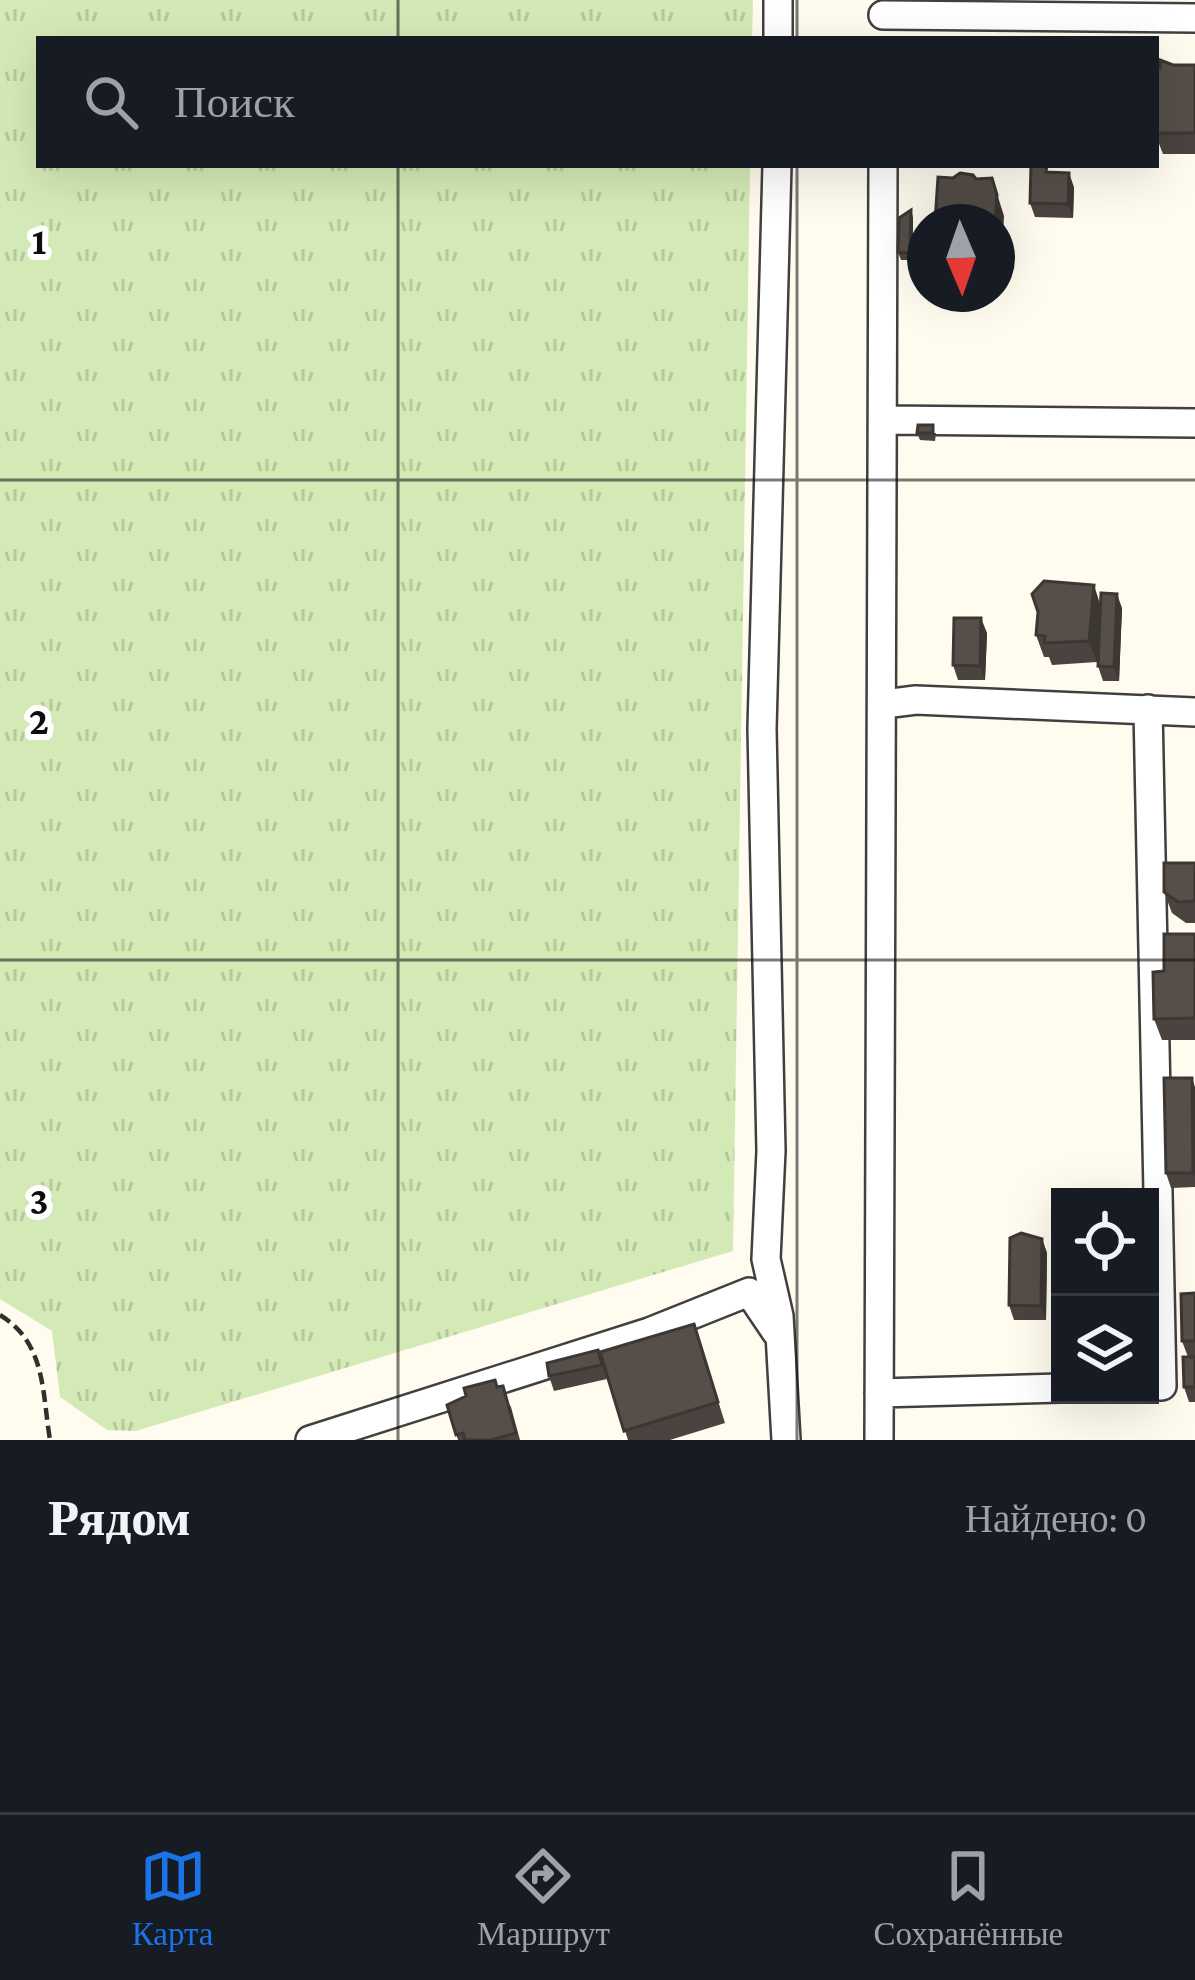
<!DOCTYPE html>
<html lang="ru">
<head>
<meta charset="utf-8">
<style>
	body { margin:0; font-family:"Crimson Pro",serif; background:#20242c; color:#f1f3f6 }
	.controls { position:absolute; right:36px; bottom:36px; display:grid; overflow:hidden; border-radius:0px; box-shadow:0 12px 48px #0002 }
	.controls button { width:108px; height:108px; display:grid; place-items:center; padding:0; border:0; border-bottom:3px solid #363941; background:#171b24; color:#f1f3f6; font:60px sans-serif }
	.compass { position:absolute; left:907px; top:204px; width:108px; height:108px; border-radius:50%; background:#171b24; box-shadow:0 12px 48px #0002; rotate:178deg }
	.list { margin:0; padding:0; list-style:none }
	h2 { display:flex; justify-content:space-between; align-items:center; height:156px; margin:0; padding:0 48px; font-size:51px }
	h2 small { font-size:39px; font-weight:400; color:#9ea1a6 }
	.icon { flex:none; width:66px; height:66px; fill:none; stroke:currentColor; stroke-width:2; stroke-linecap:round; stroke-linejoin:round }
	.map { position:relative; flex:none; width:1195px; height:1440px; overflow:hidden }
	.search { position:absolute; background:#171b24; box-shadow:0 12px 48px #0002; left:36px; right:36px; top:36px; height:132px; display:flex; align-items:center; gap:30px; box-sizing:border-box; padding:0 42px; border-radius:0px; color:#9ea1a6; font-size:45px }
	.sheet { height:372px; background:#171b24 }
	nav { display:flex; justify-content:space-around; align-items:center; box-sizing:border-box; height:168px; border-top:3px solid #363941; background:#171b24; font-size:33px; color:#9ea1a6 }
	nav a { display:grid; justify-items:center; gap:6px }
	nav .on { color:#1a73e8 }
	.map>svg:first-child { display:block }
</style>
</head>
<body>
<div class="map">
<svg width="1195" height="1440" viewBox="0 0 1195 1440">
	<defs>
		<pattern id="grass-tufts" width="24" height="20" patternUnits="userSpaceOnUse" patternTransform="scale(3)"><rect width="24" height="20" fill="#d4eab6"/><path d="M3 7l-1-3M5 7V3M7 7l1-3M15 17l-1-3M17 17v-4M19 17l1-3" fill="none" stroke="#b5c89b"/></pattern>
	</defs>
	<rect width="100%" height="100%" fill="#fffbee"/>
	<path fill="url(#grass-tufts)" d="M0,0H753L752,39H39V165H750L733,1251L136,1431L107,1430L60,1397L52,1331L0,1299Z"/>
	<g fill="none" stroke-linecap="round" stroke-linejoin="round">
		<defs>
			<path id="minor" d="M778,0V39
				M883,15L1195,18
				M777,165L762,729L771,1151L766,1259L779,1316L786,1440
				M883,420L1195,423
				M884,704L916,700L1195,712
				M1148,709L1162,1386H1150
				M879,1393L1060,1388
				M310,1440L649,1332L749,1292L776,1332
				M879,1440L883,165"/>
		</defs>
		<use href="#minor" stroke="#404040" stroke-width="32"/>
		<path stroke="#2f2f2f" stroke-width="4.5" stroke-dasharray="12 6" stroke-linecap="butt" d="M0,1315C46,1343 42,1392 50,1440"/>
		<use href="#minor" stroke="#fff" stroke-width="27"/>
	</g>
	<path fill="#4a433f" d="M1173,65H1195V154H1163L1156,136V68Z
		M1074,187L1073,218L1035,217L1030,203Z
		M911,210L913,218V260H901L898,252Z
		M917,433H936L935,441L920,440Z
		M1101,605L1122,608L1119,681H1103L1098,666L1099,631L1097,662L1052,665L1049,657H1044L1036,635Z
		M987,633L985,680H958L953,665Z
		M1195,863V923H1186L1172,913L1164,892Z
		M1195,934V1040H1162L1154,1019Z
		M1195,1087V1187L1171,1188L1166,1173Z
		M1042,1239L1047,1253L1046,1320H1014L1009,1305Z
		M1195,1293V1402H1189L1184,1387L1188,1357L1182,1341Z
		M694,1324L725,1423L670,1440H628L604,1365L607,1379L554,1391L549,1376Z
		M497,1387L511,1407L520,1440H458L447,1405Z"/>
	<path fill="#3c3733" d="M1069,173L1074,187L1073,218L1068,204Z
		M992,178L1004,216L1001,279L997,269V222H995Z
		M911,210L913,218V260L910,253Z
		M1094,585L1101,607L1097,662L1089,641Z
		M1117,594L1122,608L1119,681L1114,667Z
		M981,618L987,633L985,680L980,666Z
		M1192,1078L1195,1087V1177L1193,1173Z
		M1042,1239L1047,1253L1046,1320L1041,1306Z"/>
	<path fill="#564e49" stroke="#3c3733" stroke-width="3" d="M1160,60L1173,65H1195V133H1156V68H1160Z
		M1031,165H1047L1046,172L1069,173L1068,204L1030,203Z
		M960,173L973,175L976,179L992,178L997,195L995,222H935L938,177L953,178Z
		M911,210L910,253L898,252L899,218Z
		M918,425H933V433H917Z
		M1044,581L1094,585L1089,641L1044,643L1045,636L1036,635L1038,612L1032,594Z
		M1101,593L1117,594L1114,667L1098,666Z
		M954,618H981L980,666L953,665Z
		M1164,863H1195V901L1178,902L1164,892Z
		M1164,934H1195V1018L1154,1019L1153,972L1164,971Z
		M1164,1078H1192L1193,1173H1166Z
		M1021,1233L1042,1239L1041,1306L1009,1305L1010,1238Z
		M1195,1293V1341H1182L1181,1294Z
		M694,1324L718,1402L624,1431L600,1352Z
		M598,1350L602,1365L549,1376L547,1363Z
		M1183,1357H1195V1387H1184Z
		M495,1380L497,1387L503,1386L516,1433L491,1440H465L463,1433L456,1435L447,1405L466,1396L464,1388Z"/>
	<path fill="none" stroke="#0d0d0d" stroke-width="3" stroke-opacity="0.55" d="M398,0V39M797,0V39M398,165V1440M797,165V1440M0,480H1195M0,960H1195"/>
	<g font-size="39" text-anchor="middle" font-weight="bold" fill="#0d0d0d" stroke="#fff" stroke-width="12" stroke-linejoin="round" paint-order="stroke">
		<text x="39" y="254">1</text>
		<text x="39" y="734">2</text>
		<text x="39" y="1214">3</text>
	</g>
</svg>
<div class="controls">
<button><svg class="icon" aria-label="locate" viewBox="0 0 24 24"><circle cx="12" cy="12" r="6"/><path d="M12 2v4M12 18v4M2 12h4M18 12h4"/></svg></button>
<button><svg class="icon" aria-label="layers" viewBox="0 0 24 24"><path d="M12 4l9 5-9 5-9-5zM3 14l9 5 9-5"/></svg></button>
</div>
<svg class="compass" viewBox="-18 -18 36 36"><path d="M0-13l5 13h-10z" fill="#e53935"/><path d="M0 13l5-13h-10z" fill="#9ea1a6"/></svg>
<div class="search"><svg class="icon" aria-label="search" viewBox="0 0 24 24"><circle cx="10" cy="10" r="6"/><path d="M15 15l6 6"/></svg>Поиск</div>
</div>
<section class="sheet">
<h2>Рядом<small>Найдено: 0</small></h2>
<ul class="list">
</ul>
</section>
<nav>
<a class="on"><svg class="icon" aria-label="map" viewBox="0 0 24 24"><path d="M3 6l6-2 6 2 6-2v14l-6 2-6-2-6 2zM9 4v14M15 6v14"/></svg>Карта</a>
<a><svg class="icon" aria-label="directions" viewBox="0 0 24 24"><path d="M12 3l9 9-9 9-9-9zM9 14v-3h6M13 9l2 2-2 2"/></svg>Маршрут</a>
<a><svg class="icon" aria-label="saved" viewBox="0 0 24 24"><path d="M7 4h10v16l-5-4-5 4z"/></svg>Сохранённые</a>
</nav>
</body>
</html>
